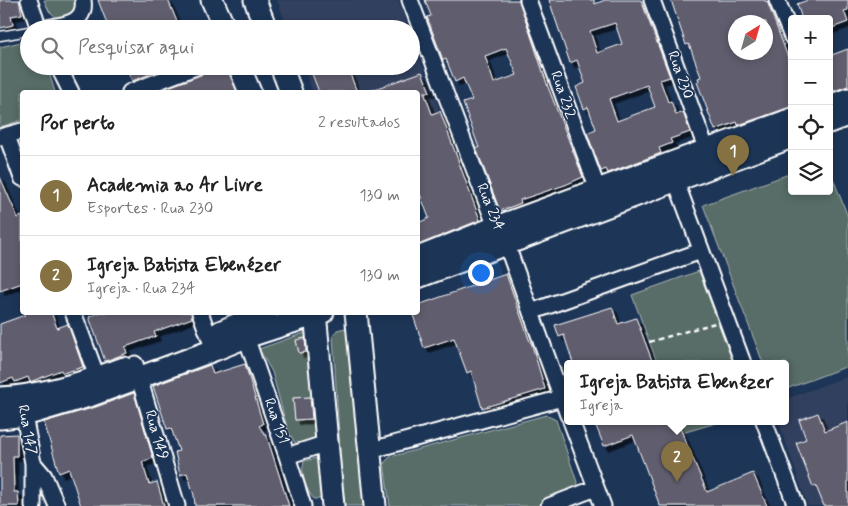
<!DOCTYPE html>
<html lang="pt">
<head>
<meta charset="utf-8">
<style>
	body { margin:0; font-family:Mynerve,sans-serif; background:#f6f6f6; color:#222 }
	.controls { position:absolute; right:15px; top:15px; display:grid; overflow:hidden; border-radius:5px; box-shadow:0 2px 8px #0003 }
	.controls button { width:45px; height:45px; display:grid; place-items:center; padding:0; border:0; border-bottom:1px solid #e0e0e0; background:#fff; color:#222; font:25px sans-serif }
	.compass { position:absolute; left:728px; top:15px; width:45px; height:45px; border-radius:50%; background:#fff; box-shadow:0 2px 8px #0003; rotate:37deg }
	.you { position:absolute; left:480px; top:272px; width:18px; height:18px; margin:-12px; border:4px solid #fff; border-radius:50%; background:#1a73e8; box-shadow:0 0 0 8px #1a73e833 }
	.badge { display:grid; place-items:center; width:32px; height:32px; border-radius:50%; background:#857141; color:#fff; font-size:16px; font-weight:700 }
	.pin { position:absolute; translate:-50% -41px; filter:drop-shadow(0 1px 2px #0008) }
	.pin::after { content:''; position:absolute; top:26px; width:18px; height:15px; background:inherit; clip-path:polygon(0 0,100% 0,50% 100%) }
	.popup { position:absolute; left:564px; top:360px; width:225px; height:65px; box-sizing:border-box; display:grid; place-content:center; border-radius:5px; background:#fff; filter:drop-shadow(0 1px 4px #0005); font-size:16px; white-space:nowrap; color:#767676 }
	.popup b { font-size:19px; color:#222 }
	.popup::after { content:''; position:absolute; left:50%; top:100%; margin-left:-10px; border:10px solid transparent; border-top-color:#fff }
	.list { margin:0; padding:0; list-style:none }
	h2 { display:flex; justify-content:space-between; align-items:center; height:65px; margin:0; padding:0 20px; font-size:21px }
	h2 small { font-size:16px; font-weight:400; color:#767676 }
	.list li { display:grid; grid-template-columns:32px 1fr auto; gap:15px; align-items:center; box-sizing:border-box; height:80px; padding:0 20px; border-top:1px solid #e0e0e0 }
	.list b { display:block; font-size:19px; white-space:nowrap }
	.list p { margin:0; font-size:16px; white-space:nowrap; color:#767676 }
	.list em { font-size:16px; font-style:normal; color:#767676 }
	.icon { flex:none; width:28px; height:28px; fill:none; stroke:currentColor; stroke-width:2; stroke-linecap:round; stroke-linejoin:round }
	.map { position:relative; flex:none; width:848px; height:506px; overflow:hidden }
	.search { position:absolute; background:#fff; box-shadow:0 2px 8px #0003; left:20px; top:20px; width:400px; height:55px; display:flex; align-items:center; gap:12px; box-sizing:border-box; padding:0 18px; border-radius:28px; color:#767676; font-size:19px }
	.panel { position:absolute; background:#fff; box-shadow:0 2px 8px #0003; left:20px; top:90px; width:400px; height:225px; border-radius:5px }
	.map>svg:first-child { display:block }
</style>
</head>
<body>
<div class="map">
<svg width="848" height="506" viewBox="0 0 848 506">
	<defs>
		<filter id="shadow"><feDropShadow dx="4.5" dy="4.5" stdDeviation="0" flood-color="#0009"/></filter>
	</defs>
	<rect width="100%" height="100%" fill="#1d3557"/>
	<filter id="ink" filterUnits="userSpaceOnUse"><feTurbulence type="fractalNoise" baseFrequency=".02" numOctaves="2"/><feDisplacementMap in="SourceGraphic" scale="10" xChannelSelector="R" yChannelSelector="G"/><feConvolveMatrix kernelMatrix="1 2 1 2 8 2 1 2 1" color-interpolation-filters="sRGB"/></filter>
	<g filter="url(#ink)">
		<path fill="#31415e" d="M277,0H398L409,29H288Z
			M411,36L463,172L421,189L418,180V92H313L302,66H411Z
			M848,376V506H808L778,421H786V399Z"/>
		<path fill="#586d68" stroke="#acb6b4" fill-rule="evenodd" d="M44,0H83V9L59,20L49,11Z
			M29,40V66H47L55,92H22V120L0,127V47Z
			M829,168L848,217V366L786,389V363H763L703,205L792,173V191H829Z
			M699,271L733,363H657L632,295Z
			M345,328L349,329L369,506H345L341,469L333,336L337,330Z
			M310,331L322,435L303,445L295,443L288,431L272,372L259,349ZM306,338L309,351L299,353L296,341ZM314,397L315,419L295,420L293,398Z
			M546,415L556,420L578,485L576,491L536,506H390L384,463L390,457Z
			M678,421H723L682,433Z
			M322,457L323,496L320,499H314C306,491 300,472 304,461Z"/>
		<path fill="#615d6e" stroke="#fff" fill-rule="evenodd" filter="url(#shadow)" d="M0,0H19L22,14L11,16L13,25L0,28Z
			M98,0H168L180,29H109Z
			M425,0H519L548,87L583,177L565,185L520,200L521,203L500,211L476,148H479L463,103L472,100L463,78L455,82L446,59L443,60L427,17L431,16ZM506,48L517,75L494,83L485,56Z
			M549,0H594L595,4L605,0H641L670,77L660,80L668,102L671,101L676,115L683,112L690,132L670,139L672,143L659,148L661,153L608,173L606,169L601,171L587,133L596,129L588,107L584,109L576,87L585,83L577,60L570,63ZM615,23L622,44L597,53L590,31ZM647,85L655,107L617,121L609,99Z
			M671,0H765L766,2L767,1L792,68V107L738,125L737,122L715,130L697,82L699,81L698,78L701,77L689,44L686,45ZM736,22H766V52H736Z
			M808,0H848V10L844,11L848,22L829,29V19H802L797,4Z
			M848,49V86L829,93V56Z
			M125,66H171L132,81Z
			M207,66H227L237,92H155L201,75L206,71Z
			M309,66H347L357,92H319Z
			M422,72L430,92H424L432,114L440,111L480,220L418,245V223L429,218L420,194L418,195V92H370L369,91Z
			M0,177L18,218L22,216V283L0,291Z
			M506,274L530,342H531L545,389L482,408L471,371L467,373L454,338L424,348L412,312H418V305Z
			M612,307L618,324L636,318L653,363H573L564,335L559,337L555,325Z
			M24,312H51L57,328L68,324L83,367L63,373L61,370L30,382L28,377L15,382L13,378L0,383V324L25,315Z
			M101,312H191L192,318L154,332L156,336L125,347L127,353L105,361L89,317Z
			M305,338L306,352L299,353L296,340Z
			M245,364L263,424L259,426L267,437L289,506H195L194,495L187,473L180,475L175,452L179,451L171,428L167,429L153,386L210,365L213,374Z
			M134,393L153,458L142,462L149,484L157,482L164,506H81L69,469L59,473L44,422L96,407Z
			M310,397L312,419L295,420L293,398Z
			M818,413L825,431L848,422V506H824L816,486L813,487L796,443L806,439L799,420Z
			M594,421H677L707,492L753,473L767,506H660L633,435L604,446Z
			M17,434V456H13L14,492H18L19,506H0V435Z"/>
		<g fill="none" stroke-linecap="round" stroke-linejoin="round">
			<defs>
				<path id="lane" d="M0,36L29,31"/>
				<path id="street" d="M29,0L39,29
					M410,0L496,227L506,243L568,415
					M528,0L598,190
					M652,0L707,151
					M777,0L792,37
					M40,29C59,25 87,26 83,0
					M58,66L71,92
					M130,92L198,66
					M7,136L22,178
					M0,137L22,131
					M675,179L743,363
					M73,312L100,385
					M200,312L214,350
					M531,312L701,251
					M246,337L287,456L303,506
					M135,364L177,506
					M22,405L33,463L44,476L57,506
					M571,421L603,506
					M764,421L796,506
					M368,451L562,398
					M287,456L327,443
					M33,506V463
					M549,506L596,488"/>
				<path id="secondary" d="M212,0L225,29
					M255,0L266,29
					M239,66L250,92
					M281,66L291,92
					M829,106L848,99
					M829,122L848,115
					M418,258L496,227L792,119
					M418,277L792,137
					M315,312L333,506
					M356,312L375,506
					M220,332L266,312
					M0,398C41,396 86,382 124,368
					M0,418L25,415L92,395L214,350L246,337L323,312"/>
			</defs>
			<use href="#lane" stroke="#fff" stroke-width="11"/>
			<use href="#street" stroke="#fff" stroke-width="19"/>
			<use href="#secondary" stroke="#fff" stroke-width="25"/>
			<path stroke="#fff" stroke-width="2.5" stroke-dasharray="5 4" stroke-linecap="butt" d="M649,342L715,323"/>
			<use href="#lane" stroke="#1d3557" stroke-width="8"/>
			<use href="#street" stroke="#1d3557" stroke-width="15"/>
			<use href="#secondary" stroke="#1d3557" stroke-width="21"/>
		</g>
	</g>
	<g text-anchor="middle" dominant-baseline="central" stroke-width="4" stroke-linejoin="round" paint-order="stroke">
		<g font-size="15" fill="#fff" stroke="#1d3557">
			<text transform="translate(680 75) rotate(70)">Rua 230</text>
			<text transform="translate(563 95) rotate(70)">Rua 232</text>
			<text transform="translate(490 207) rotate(67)">Rua 234</text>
			<text transform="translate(276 421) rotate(71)">Rua 151</text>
			<text transform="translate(27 430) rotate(79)">Rua 147</text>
			<text transform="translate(156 435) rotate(74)">Rua 149</text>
		</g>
	</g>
</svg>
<div class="controls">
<button>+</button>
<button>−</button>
<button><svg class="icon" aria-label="locate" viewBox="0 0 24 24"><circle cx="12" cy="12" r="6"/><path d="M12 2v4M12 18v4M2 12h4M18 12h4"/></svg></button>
<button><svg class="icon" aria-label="layers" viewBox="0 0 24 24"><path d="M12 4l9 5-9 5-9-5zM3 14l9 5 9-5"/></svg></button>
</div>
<svg class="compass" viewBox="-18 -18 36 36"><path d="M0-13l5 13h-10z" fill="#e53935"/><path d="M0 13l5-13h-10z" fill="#767676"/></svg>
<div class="you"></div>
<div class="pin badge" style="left:733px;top:176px">1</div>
<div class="pin badge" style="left:677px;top:482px">2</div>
<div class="popup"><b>Igreja Batista Ebenézer</b>Igreja</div>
<div class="search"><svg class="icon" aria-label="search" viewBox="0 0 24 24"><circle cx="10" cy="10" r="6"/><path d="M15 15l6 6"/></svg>Pesquisar aqui</div>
<section class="panel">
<h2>Por perto<small>2 resultados</small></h2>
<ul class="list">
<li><span class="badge">1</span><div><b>Academia ao Ar Livre</b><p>Esportes · Rua 230</p></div><em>130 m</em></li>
<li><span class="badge">2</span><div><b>Igreja Batista Ebenézer</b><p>Igreja · Rua 234</p></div><em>130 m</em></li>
</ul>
</section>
</div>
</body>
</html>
